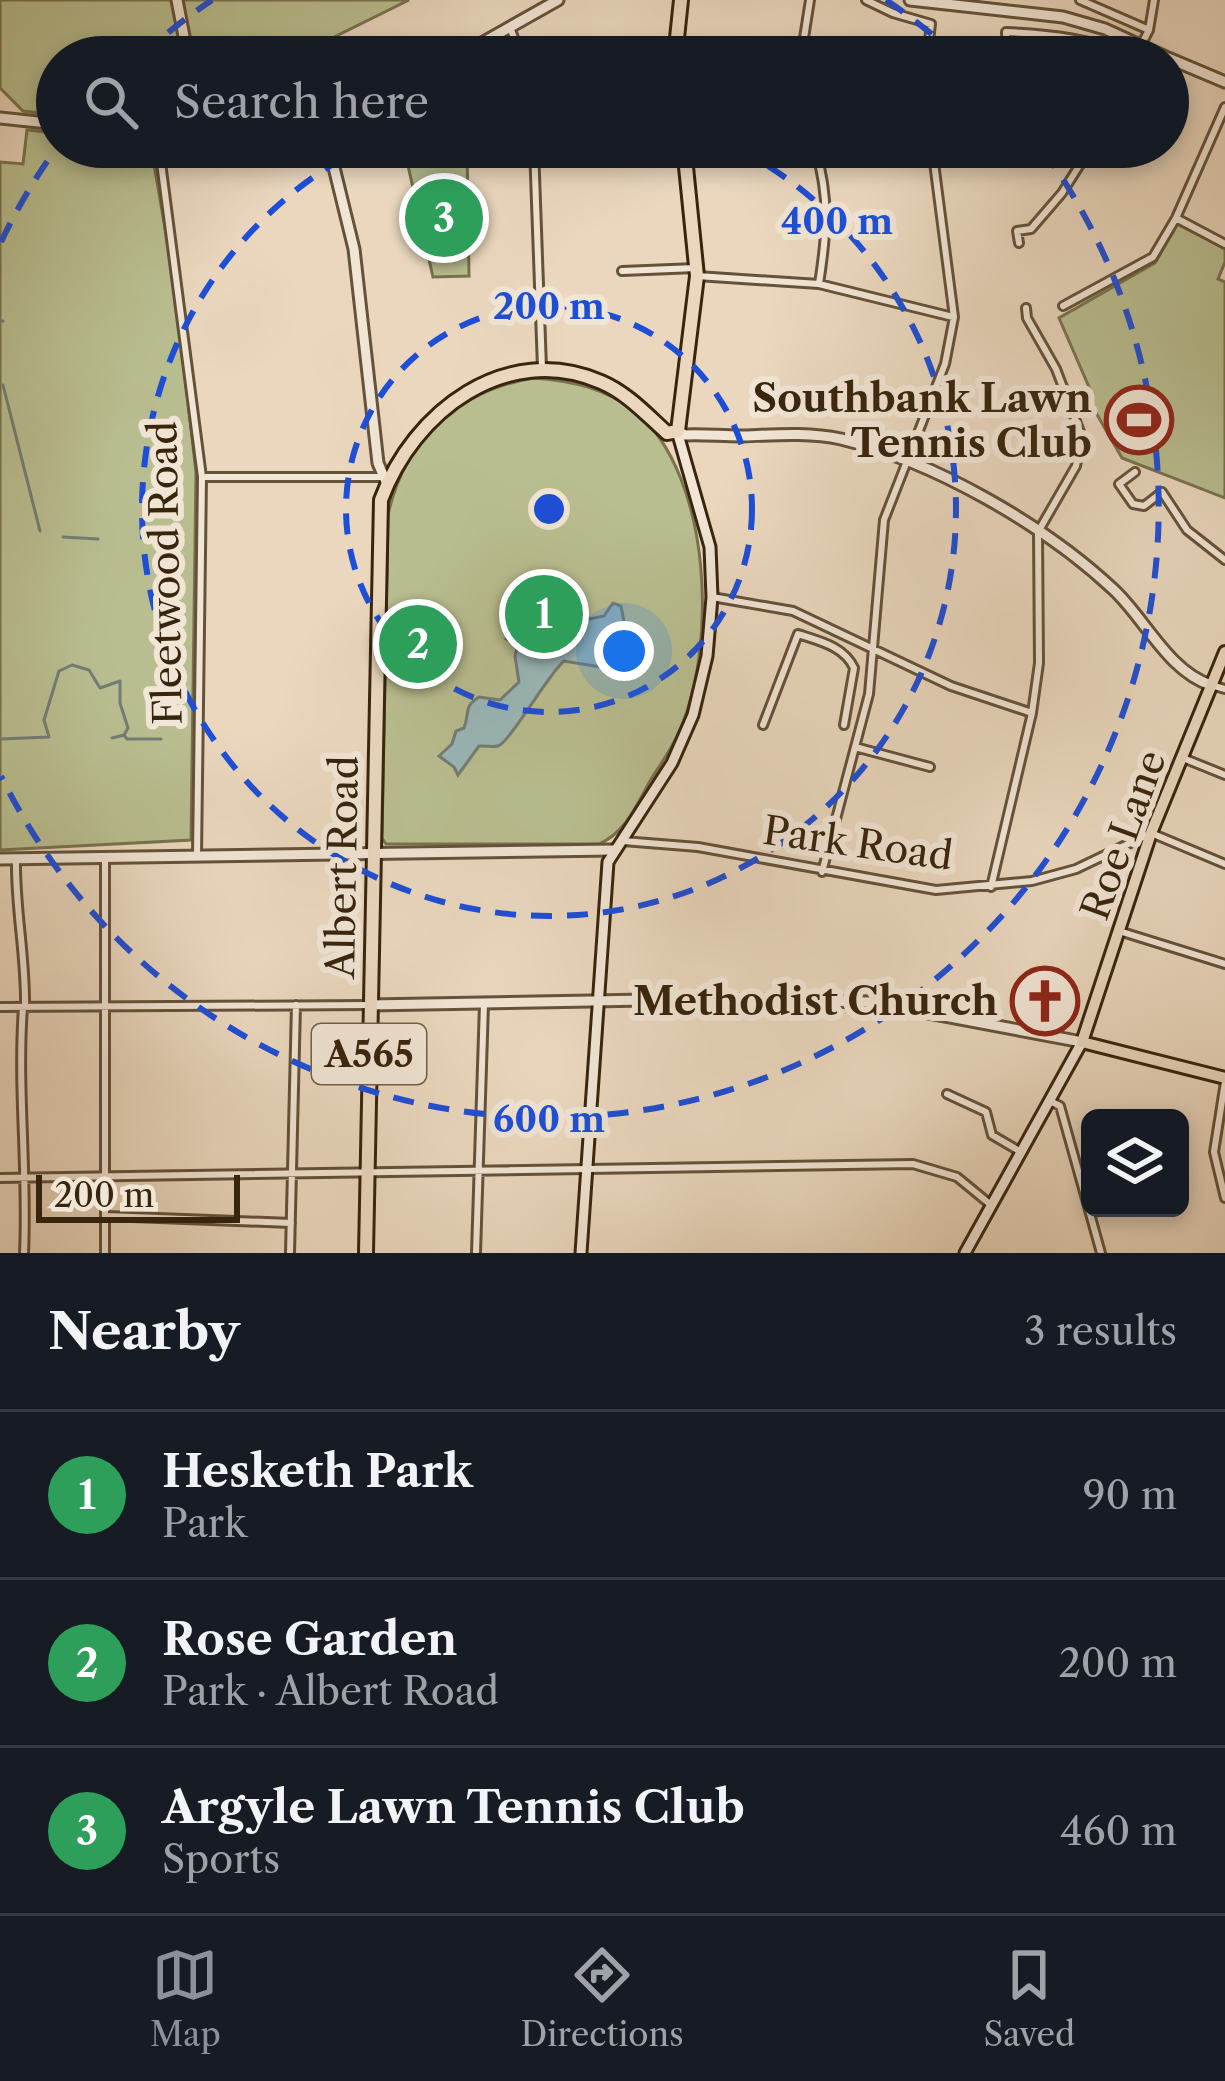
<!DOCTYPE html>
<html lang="en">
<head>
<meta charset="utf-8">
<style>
	body { margin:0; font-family:"Libre Caslon Text",serif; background:#20242c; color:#f1f3f6 }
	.controls { position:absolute; right:36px; bottom:36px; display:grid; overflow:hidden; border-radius:18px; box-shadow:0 6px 18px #0003 }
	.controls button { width:108px; height:108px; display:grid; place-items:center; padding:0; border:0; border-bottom:3px solid #363941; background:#171b24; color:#f1f3f6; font:60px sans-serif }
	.scale { position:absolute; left:36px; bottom:30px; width:204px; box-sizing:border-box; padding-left:12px; border:6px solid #38250d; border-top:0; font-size:33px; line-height:42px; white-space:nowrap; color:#38250d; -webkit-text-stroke:9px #f1e5d5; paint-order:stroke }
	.you { position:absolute; left:624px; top:651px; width:42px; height:42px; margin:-30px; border:9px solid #fff; border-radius:50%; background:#1a73e8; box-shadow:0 0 0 18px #1a73e833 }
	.badge { display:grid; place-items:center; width:78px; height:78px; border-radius:50%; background:#8c9099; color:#fff; font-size:39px; font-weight:700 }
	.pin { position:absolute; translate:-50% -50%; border:6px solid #fff; box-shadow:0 3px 12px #0006 }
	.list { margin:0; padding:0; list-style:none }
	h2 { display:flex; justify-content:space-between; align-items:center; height:156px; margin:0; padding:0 48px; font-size:51px }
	h2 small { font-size:39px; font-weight:400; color:#9ea1a6 }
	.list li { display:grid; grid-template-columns:78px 1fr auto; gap:36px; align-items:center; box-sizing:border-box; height:168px; padding:0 48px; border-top:3px solid #363941 }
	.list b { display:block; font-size:45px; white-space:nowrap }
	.list p { margin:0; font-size:39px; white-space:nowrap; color:#9ea1a6 }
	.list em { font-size:39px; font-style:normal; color:#9ea1a6 }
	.icon { flex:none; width:66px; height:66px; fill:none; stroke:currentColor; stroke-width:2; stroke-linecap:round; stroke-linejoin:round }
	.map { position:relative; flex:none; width:1225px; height:1253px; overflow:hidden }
	.search { position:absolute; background:#171b24; box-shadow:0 6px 18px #0003; left:36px; right:36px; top:36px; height:132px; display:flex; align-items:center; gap:30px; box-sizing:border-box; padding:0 42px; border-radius:66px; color:#9ea1a6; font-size:45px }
	.sheet { height:660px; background:#171b24 }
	nav { display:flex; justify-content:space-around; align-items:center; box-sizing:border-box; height:168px; border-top:3px solid #363941; background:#171b24; font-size:33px; color:#9ea1a6 }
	nav a { display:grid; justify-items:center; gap:6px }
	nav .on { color:#8c9099 }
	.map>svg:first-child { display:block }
</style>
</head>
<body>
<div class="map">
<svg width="1225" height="1253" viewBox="0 0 1225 1253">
	<rect width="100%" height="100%" fill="#ead7be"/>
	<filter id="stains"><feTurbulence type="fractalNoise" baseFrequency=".00167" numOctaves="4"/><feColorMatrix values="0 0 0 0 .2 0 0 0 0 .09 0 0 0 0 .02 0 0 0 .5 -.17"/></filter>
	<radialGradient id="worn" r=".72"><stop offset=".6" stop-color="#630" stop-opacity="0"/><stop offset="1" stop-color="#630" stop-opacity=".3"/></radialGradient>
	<path fill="#b9be90" stroke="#78724e" stroke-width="3" d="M0,0H409L332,38L273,57H57V115L23,111L0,88Z
		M27,130L57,133V147H151L174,280L196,472L191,840L0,850V162L23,164Z
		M451,147H467L469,276L433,277L407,161Z
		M1177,224L1225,248V262L1218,279L1225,282V498L1122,458L1088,399L1092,394L1059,318L1155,263Z
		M534,378C572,381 607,388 637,413C712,477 718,649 678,734C671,750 659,766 650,781C636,806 626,832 599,844H386L382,838L388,515C404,440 459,390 534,378Z"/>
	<path fill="#9ab8b9" stroke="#737d74" stroke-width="3" d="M613,603L621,606L625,627L608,647L601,667L564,661C549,673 510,742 498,746C495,747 481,746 479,746L458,775L454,767L439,756L452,744L456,731L464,728C470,713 463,707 479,697L500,700L519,682L515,656L518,644L506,639L509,632C525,633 535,621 551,618L557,605H571L590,619L604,616Z"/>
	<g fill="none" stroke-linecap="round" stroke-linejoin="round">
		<path stroke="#737d74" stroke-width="3" d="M0,321H3
			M3,385L40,531
			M63,537L98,539
			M124,735L127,739H161
			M0,739L49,737L44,720L59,671L72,665L89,670L100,688L120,681V703L128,728L124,735L112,738"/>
		<defs>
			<path id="minor" d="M866,0L893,13L931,24L927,57
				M1080,0L1149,30
				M510,27L521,57
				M801,57L810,0
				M1007,57L1006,32C1051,34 1093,39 1135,57
				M1135,57L1149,30L1154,0
				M159,147L202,477L197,855
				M534,147L542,368
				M815,147C830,199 827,232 819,284
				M1176,218L1225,244
				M1019,243L1017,231L1031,229L1062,193L1091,147
				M622,271L696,268
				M697,276L819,284L953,317
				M1063,306L1153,257L1176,218L1225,107
				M1135,472L1119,484L1133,504L1144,506L1162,492L1187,530L1225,560
				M202,477H381
				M712,597L793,611L951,686L1032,713
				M1211,685L1225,689
				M763,725L798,634C819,641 844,646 854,668L844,725
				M855,747L930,767
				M1183,758L1225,775
				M623,841L698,847L936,890L1032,881L1076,869L1151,833L1225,864
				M105,858V1253
				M16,859C15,908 26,957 25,1007
				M822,872L869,694L884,520L945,364L954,317L932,147
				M991,887L1032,713L1039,663L1038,532L1076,466L1082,437L1056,369L1027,318L1026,308
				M1119,931L1225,964
				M0,1007L370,1005
				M23,1007C17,1090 28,1171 24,1253
				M1225,1082L1214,1152L1225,1198
				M947,1094L986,1112L992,1135L1021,1152
				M1050,1101L1060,1106L1101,1253
				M0,1178L913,1164L957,1177L991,1205
				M106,1216L291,1223
				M290,1253L296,1005
				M476,1253L484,1004"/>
			<path id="tertiary" d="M177,0L188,57
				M910,0L1063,17L1105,29L1166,57
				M457,57L558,0
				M1168,58L1225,82
				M0,118L57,124
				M329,147L354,249L378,463L387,484
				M678,431L685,435C703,434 721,436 740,436C774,435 807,432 841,439C933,461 1045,525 1114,590C1145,619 1169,672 1211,685
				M0,859L613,850
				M370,1005L702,999L870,1002L1082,1042"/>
			<path id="secondary" d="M581,1253L608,862L672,763L693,715L707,656L712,597L710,547L677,431
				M965,1253L1082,1042"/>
			<path id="primary" d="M1225,652L1151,833L1082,1042L1225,1078"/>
			<path id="trunk" d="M675,57L681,0
				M366,1253L381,500C413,412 506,341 601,382C627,393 647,415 667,433L678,431L697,276L684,147"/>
		</defs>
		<use href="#minor" stroke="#645239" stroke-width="12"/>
		<use href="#tertiary" stroke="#645239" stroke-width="15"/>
		<use href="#secondary" stroke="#38250d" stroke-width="15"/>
		<use href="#primary" stroke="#38250d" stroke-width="16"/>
		<use href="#trunk" stroke="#38250d" stroke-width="18"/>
		<use href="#minor" stroke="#f1e5d5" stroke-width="6"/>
		<use href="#tertiary" stroke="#f1e5d5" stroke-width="9"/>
		<use href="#secondary" stroke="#f1e5d5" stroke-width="9"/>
		<use href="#primary" stroke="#ead7be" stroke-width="10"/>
		<use href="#trunk" stroke="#ead7be" stroke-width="12"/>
	</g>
	<g fill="none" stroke="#1d4ed8" stroke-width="6" stroke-dasharray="21 15">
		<circle cx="549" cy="509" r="203"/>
		<path d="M737 148A407 407 0 1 1 361 148"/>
		<path d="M1 242A610 610 0 0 1 55 150M141 56A610 610 0 0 1 212 0M886 0A610 610 0 0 1 957 56M1043 150A610 610 0 1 1 1 776"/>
	</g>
	<defs>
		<symbol id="stadium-ring" viewBox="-11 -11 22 22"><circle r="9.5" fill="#f1e5d5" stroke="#8f2418" stroke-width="1.5"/><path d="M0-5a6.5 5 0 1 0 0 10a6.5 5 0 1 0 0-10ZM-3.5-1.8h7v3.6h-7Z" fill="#8f2418"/></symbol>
		<symbol id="church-ring" viewBox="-11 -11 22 22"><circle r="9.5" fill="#f1e5d5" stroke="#8f2418" stroke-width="1.5"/><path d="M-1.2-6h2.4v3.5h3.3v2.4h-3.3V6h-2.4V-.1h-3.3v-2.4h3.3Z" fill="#8f2418"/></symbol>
	</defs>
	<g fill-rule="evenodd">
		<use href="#stadium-ring" x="1101" y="382" width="76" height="76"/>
		<use href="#church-ring" x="1007" y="963" width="76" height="76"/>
	</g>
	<g text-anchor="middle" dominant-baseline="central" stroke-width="12" stroke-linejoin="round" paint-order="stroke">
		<rect fill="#f1e5d5" stroke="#705f49" stroke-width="3" x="312" y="1024" width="114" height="60" rx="9"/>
		<g font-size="36" font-weight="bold" fill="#38250d">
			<text x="369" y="1054">A565</text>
		</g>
		<g font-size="39" font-weight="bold" fill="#38250d" stroke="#f1e5d5" text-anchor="end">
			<text x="1092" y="398">Southbank Lawn<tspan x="1092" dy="45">Tennis Club</tspan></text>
			<text x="998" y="1001">Methodist Church</text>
		</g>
		<g font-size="39" fill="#38250d" stroke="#f1e5d5">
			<text transform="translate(165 573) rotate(-91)">Fleetwood Road</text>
			<text transform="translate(1123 835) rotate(-70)">Roe Lane</text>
			<text transform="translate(858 843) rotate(8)">Park Road</text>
			<text transform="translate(342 867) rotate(-89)">Albert Road</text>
		</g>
	</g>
	<circle cx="549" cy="509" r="18" fill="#1d4ed8" stroke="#f1e5d5" stroke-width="6"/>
	<g font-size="36" text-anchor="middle" font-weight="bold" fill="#1d4ed8" stroke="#f1e5d5" stroke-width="12" stroke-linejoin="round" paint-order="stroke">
		<text x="837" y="234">400 m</text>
		<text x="549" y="319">200 m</text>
		<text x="549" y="1132">600 m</text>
	</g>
	<rect width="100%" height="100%" filter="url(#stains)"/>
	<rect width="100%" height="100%" fill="url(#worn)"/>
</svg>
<div class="controls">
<button><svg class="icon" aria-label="layers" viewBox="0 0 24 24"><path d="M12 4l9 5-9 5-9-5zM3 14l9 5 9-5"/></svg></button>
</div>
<div class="scale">200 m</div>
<div class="you"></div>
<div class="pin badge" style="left:544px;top:614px;background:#2e9e5b">1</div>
<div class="pin badge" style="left:418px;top:644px;background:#2e9e5b">2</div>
<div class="pin badge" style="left:444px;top:218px;background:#2e9e5b">3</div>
<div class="search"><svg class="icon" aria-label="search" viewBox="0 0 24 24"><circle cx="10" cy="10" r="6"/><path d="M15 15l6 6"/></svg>Search here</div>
</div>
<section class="sheet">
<h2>Nearby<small>3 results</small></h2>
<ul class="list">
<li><span class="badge" style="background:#2e9e5b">1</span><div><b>Hesketh Park</b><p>Park</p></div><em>90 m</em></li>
<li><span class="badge" style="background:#2e9e5b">2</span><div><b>Rose Garden</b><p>Park · Albert Road</p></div><em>200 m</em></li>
<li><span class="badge" style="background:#2e9e5b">3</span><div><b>Argyle Lawn Tennis Club</b><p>Sports</p></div><em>460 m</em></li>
</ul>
</section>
<nav>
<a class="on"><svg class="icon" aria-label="map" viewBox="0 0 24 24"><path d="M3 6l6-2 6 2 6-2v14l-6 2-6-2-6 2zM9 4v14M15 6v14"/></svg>Map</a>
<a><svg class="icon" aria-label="directions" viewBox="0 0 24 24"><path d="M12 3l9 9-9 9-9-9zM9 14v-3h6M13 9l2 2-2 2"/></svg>Directions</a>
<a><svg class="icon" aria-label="saved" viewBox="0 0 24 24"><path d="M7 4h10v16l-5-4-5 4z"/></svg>Saved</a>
</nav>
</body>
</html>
